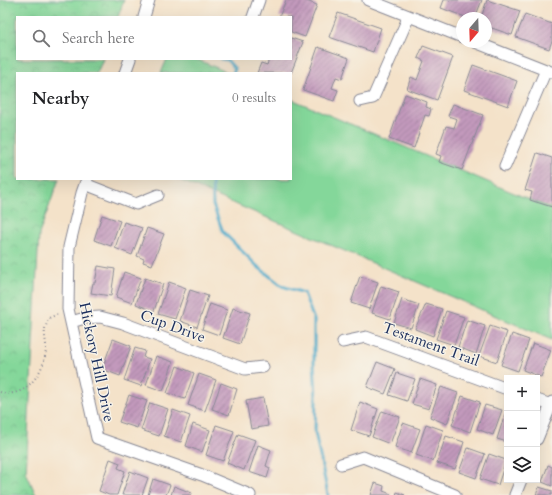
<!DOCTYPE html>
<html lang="en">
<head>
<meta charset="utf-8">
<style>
	body { margin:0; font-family:Cardo,serif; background:#f6f6f6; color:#202124 }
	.controls { position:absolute; right:12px; bottom:12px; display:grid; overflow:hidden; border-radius:0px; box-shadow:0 4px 16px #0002 }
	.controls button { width:36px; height:36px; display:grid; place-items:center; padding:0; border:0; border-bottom:1px solid #e0e0e0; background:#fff; color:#202124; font:20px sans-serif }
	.compass { position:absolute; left:456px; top:12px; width:36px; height:36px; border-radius:50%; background:#fff; box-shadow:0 4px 16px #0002; rotate:199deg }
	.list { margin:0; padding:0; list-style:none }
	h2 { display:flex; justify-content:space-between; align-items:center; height:52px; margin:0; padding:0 16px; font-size:17px }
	h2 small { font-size:13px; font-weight:400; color:#757577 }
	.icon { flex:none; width:22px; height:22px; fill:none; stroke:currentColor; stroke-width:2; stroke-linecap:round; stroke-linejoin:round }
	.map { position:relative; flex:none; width:552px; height:495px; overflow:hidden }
	.search { position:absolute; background:#fff; box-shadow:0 4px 16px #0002; left:16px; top:16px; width:276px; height:44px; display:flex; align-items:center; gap:10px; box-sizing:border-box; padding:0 14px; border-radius:0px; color:#757577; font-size:15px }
	.panel { position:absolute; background:#fff; box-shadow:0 4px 16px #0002; left:16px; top:72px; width:276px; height:108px; border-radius:0px }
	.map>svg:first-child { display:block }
</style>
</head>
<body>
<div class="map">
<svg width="552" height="495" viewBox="0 0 552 495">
	<defs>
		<pattern id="park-crowns" width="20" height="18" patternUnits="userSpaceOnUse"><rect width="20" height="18" fill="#84d79a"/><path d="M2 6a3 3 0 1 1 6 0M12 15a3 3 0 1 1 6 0" fill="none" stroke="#71b987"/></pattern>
		<pattern id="building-hatch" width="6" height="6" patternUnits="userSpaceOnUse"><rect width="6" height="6" fill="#c299bc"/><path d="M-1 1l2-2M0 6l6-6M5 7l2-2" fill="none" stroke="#9d7d9c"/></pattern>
	</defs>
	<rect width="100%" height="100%" fill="#f7f3e8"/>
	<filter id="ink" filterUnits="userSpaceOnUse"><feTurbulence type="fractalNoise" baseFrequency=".025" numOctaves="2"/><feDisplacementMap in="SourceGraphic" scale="8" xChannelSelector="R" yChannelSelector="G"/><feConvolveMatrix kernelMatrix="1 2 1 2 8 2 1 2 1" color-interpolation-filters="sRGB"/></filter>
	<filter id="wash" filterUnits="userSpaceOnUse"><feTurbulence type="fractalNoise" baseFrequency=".012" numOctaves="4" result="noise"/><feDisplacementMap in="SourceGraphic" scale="16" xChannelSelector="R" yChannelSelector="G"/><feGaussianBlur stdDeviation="0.9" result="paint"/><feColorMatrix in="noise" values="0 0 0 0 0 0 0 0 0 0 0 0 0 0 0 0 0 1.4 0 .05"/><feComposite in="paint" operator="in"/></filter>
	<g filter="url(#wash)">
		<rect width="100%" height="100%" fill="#f4e2c9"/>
		<path fill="#84d79a" stroke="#50837c" d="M167,59H196L229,73H161Z
			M291,99L552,209V340L177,179H291Z"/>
		<path fill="url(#park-crowns)" stroke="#50837c" d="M0,0H124L118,17H17V59H103L97,73H17V179H59L39,234L26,472L36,495H0Z"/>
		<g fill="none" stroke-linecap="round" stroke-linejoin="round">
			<path stroke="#4ba9c9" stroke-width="3" d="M221,59L227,60L235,69L233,73
				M212,179L213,205L223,232L257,266L282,286L304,293L314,320V364L316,397L315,432L328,495"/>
		</g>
		<g id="blocks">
			<path fill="url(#building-hatch)" d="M286,0H304L317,5L305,37L291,32V17H279Z
				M444,0H482L475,18H468L441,8Z
				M487,0L520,11L512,35L486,26V18H481Z
				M338,13L381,28L373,52L329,37Z
				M525,14L552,24V41L549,49L516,37Z
				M291,38L303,42L291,73H257L261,63L267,65L269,59H291Z
				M423,46L453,57L437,100L407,89L411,77L417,80L424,61L418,58Z
				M318,47L349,58L342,79L336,77L332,88L338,90L334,101L303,90Z
				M473,65L517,81L508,106L464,90Z
				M405,94L427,102L426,107L431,109L429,116L425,115L414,148L389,139Z
				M453,104L483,115L462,170L439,162L441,156L436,154L446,126L454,128L457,119L448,116Z
				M537,153L552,158V207L530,200L532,192L525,190Z
				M102,215L120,221L111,246L94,240Z
				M124,222L142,228L132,255L115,248Z
				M147,228L164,234L152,265L143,262L144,259L137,256Z
				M98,266L115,269L111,296L91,293L93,283H95Z
				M124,272L141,278L132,303L116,297Z
				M360,276L378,282L369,309L351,303Z
				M145,278L163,284L154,311L136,304Z
				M169,282L186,288L175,319L158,314Z
				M381,286L399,292L390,319L372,313Z
				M190,290L208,296L197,327L180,321Z
				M402,299L419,305L411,328L394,323Z
				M210,304L227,310L219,335L202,329Z
				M426,304L442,309L433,336L415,329Z
				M233,308L250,313L240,344L223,338Z
				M446,311L464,317L454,345L436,339Z
				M467,320L485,326L476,354L458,347Z
				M490,326L507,332L497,362L479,356Z
				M512,334L529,340L518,371L501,365Z
				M113,339L131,346L120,376L102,369Z
				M533,343L551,350L541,377L523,370Z
				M135,348L145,351L143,357L150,359L141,386L124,380Z
				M156,356L173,362L163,391L146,385Z
				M377,362L395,369L385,394L367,387Z
				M177,366L194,373L185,399L167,393Z
				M397,373L415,379L407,401L389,395Z
				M199,374L216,380L205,411L188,405Z
				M420,379L437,385L429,409L412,404Z
				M221,383L237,389L229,415L212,409Z
				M441,387L458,393L447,424L430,417Z
				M129,395L147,401L137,428L119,422Z
				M462,396L480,402L470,432L452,425Z
				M263,398L268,426L251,429L246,401Z
				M360,402L378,409L369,436L351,430Z
				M150,403L168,409L159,436L141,430Z
				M485,405L502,410L493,435L477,429Z
				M173,410L190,416L181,442L164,436Z
				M382,411L400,417L390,444L372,437Z
				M505,414H507V442L497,439Z
				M403,423L420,429L411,453L395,447Z
				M193,424L210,430L202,452L186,446Z
				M426,424L443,430L433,461L416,455Z
				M216,425L234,431L223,461L206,455Z
				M238,434L255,440L244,470L227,463Z
				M446,436L464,442L455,469L437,463Z
				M258,445L271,450L266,466L270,468L267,478L249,472Z
				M468,448L485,454L476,478L459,472Z
				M489,454L506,460L498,485L480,479Z
				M110,459L120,463L118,468L125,471L117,495H109L99,491Z
				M548,465L552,467V486L542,482Z
				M130,471L148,478L142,495H122Z
				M153,479L170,485L166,495H148Z
				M375,483L384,486L383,491L391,494V495H371Z
				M174,486L192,493L191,495H171Z
				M539,487L552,491V495H536Z
				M397,492L405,495H396Z"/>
		</g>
	</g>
	<g filter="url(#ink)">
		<use href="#blocks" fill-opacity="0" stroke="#888894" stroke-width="1"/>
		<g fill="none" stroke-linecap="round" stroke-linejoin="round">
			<defs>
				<path id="street" d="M368,0L462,37
					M144,17L149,0
					M253,17L259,0
					M475,42L551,72
					M125,73L130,59
					M360,101L373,98L409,16
					M505,166L546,70
					M87,179L82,193L69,247L68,309L97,438L202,475L250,495
					M85,184L136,204L158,195
					M71,322L85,318L100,317L123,323L245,369L263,367
					M343,342L366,337L507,389
					M537,400L551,405
					M537,439L552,402
					M341,464L363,457L455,495
					M515,495L521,480"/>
			</defs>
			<use href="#street" stroke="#888894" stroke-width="13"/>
			<path stroke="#888894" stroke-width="2" stroke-dasharray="1 3" stroke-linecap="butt" d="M0,392C8,395 17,393 24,389C38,379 46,363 46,346C46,340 44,335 45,330C45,326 48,322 49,318L60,313"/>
			<use href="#street" stroke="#fff" stroke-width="11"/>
		</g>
	</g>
	<g text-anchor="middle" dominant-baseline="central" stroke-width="3" stroke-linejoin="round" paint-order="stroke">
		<g font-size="15" fill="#1b2f5e" stroke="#f7f3e8">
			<text transform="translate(173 326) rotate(20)">Cup Drive</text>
			<text transform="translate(431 344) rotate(20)">Testament Trail</text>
			<text transform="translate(97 362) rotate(78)">Hickory Hill Drive</text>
		</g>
	</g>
</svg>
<div class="controls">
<button>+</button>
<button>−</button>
<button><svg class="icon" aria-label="layers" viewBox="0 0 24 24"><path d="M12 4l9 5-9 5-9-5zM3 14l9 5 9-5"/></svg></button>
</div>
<svg class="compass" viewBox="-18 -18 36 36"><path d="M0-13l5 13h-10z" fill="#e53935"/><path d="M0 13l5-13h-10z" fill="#757577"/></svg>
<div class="search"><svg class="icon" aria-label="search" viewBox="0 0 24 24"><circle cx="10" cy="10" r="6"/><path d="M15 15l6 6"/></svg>Search here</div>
<section class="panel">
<h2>Nearby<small>0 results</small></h2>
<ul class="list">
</ul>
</section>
</div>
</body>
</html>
